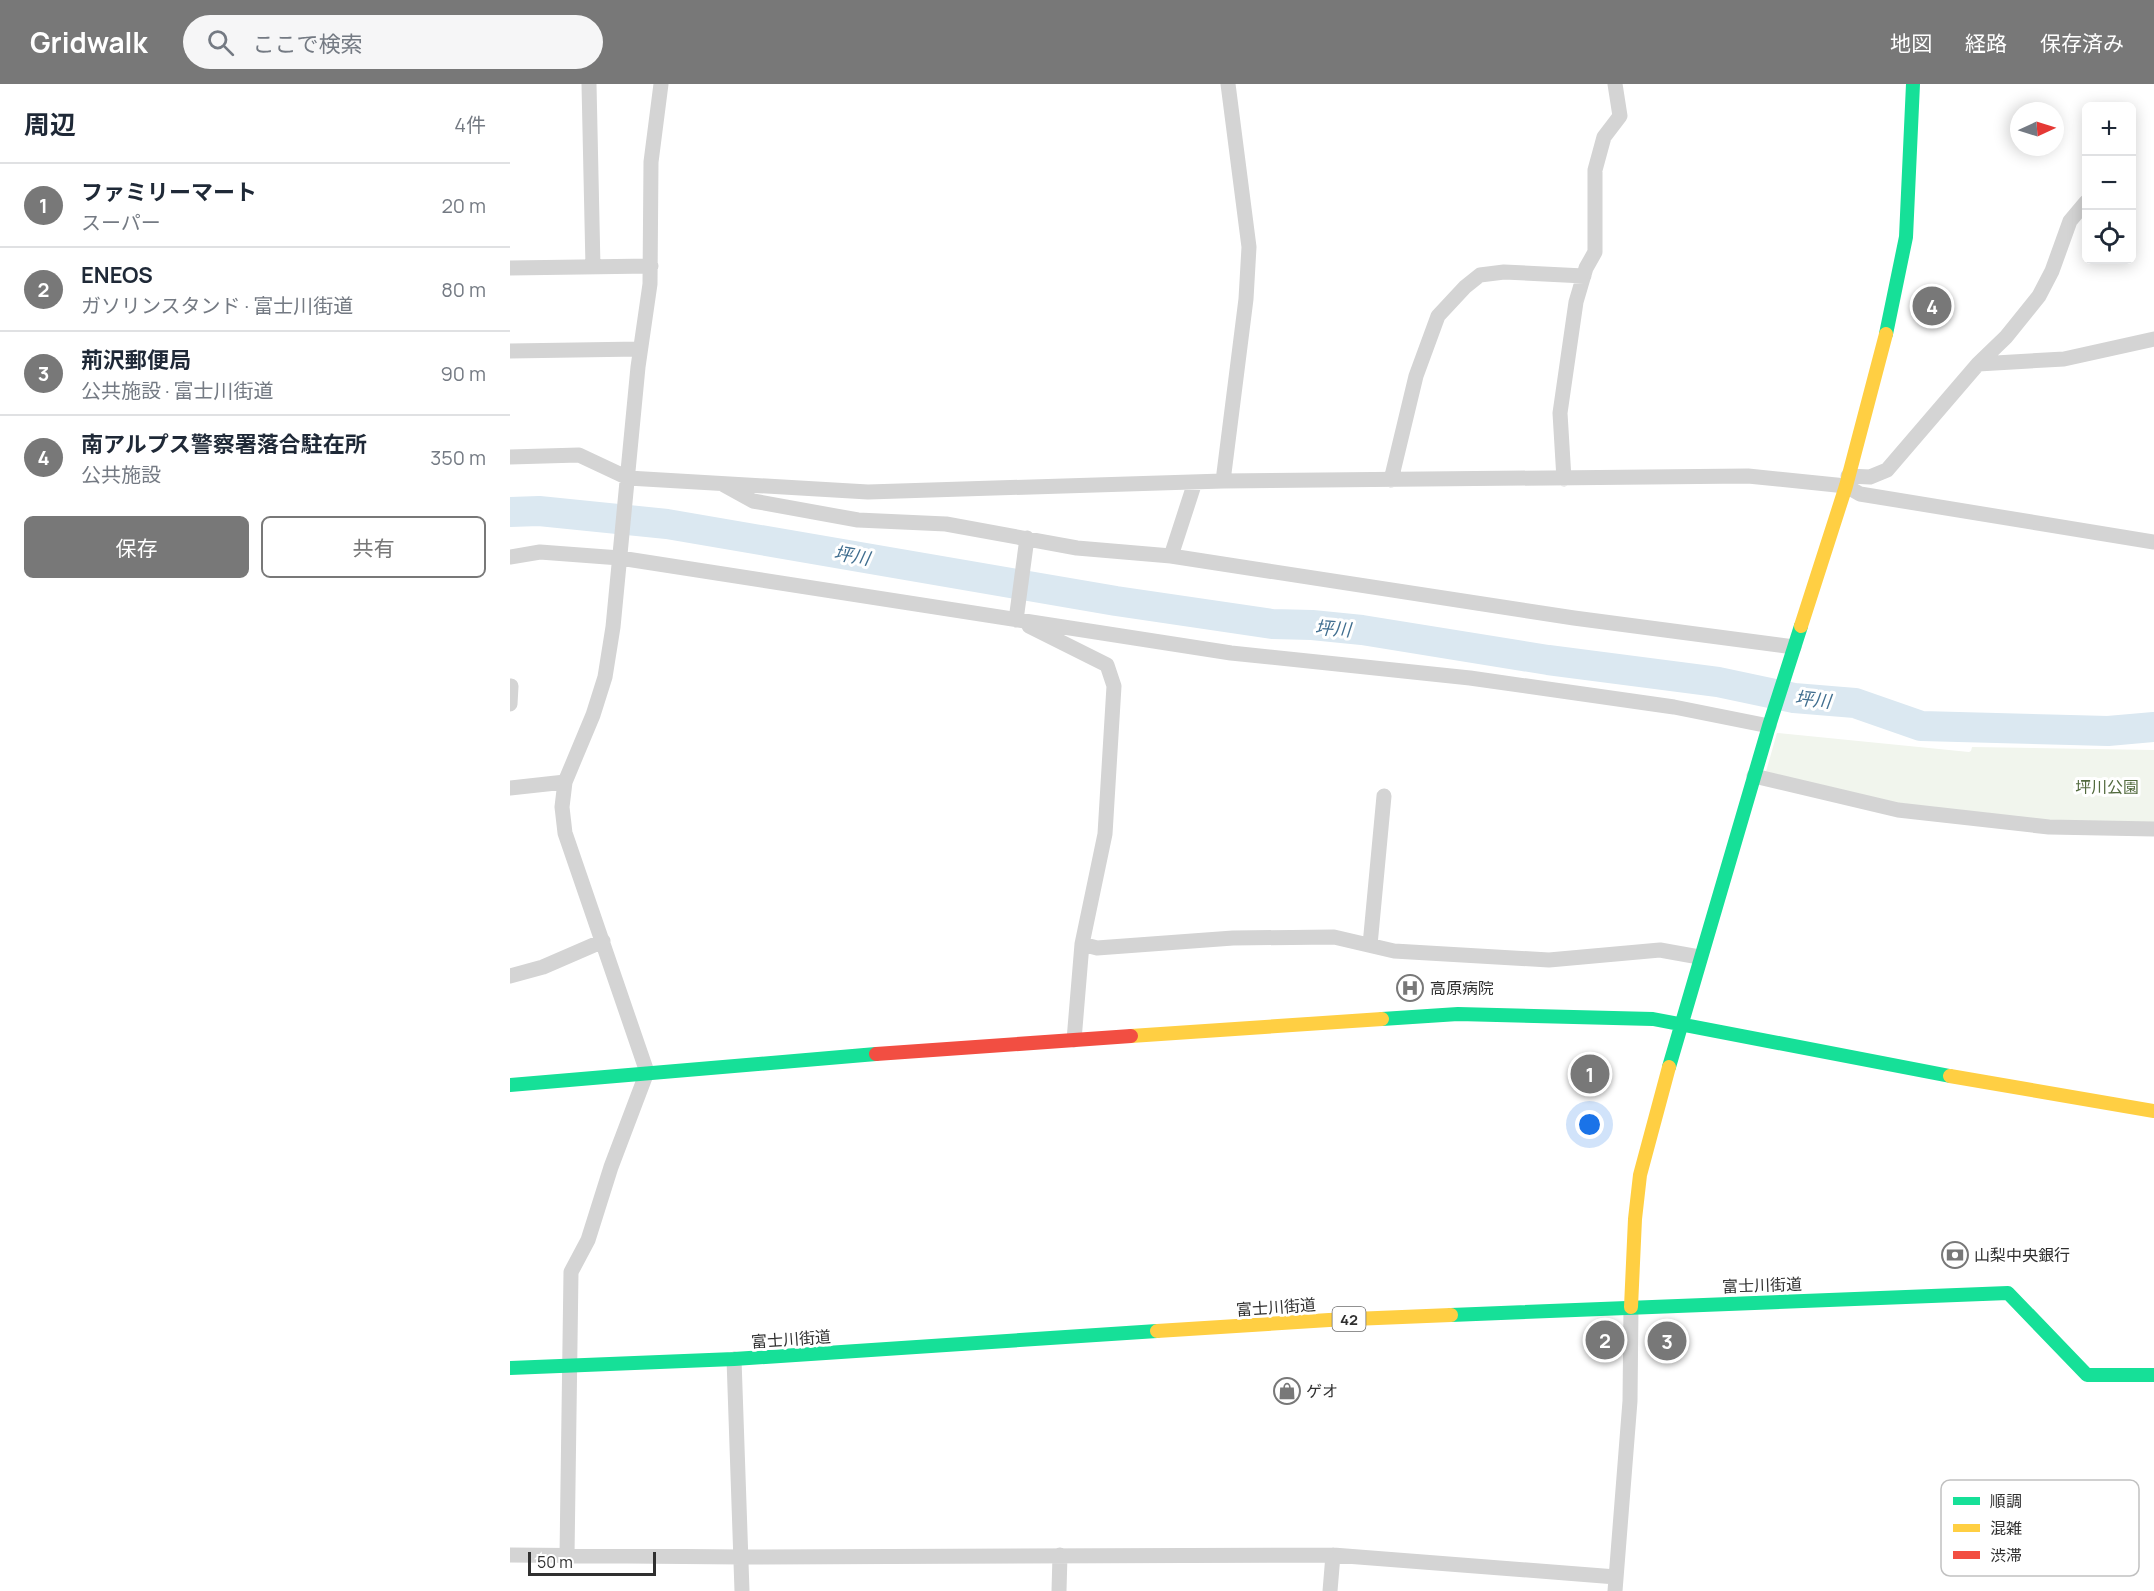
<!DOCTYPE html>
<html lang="ja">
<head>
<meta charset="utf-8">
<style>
	body { margin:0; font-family:Manrope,"Noto Sans JP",sans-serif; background:#f6f6f7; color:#1f2937 }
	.controls { position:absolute; right:18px; top:18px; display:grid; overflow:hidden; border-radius:9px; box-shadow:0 3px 15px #0003 }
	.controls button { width:54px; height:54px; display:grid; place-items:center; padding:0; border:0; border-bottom:2px solid #e0e1e3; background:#fff; color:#1f2937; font:30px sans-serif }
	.compass { position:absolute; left:1500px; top:18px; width:54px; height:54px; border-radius:50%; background:#fff; box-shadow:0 3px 15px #0003; rotate:86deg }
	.scale { position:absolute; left:18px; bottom:15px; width:128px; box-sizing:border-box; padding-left:6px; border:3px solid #303030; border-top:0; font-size:16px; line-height:21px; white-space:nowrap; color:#303030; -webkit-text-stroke:4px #fff; paint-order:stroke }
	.you { position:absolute; left:1080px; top:1041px; width:21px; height:21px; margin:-15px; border:4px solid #fff; border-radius:50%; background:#1a73e8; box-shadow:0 0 0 9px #1a73e833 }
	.badge { display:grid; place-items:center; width:39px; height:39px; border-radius:50%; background:#787878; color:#fff; font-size:20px; font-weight:700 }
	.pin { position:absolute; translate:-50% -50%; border:3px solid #fff; box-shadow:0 2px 6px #0006 }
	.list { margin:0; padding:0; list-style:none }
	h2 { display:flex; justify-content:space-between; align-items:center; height:78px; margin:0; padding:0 24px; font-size:26px }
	h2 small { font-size:20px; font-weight:400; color:#747a83 }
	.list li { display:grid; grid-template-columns:39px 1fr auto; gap:18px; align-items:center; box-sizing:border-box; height:84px; padding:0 24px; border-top:2px solid #e0e1e3 }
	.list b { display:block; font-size:22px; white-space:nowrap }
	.list p { margin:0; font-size:20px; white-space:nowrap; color:#747a83 }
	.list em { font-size:20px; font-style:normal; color:#747a83 }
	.actions { display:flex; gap:12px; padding:18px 24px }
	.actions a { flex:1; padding:14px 0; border:2px solid #787878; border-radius:9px; text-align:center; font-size:21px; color:#787878 }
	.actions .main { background:#787878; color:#fff }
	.icon { flex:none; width:33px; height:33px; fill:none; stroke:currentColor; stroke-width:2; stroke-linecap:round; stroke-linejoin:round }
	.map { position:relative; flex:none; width:1644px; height:1507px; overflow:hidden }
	header { display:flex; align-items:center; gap:36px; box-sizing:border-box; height:84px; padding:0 30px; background:#787878; color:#fff }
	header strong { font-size:28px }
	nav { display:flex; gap:33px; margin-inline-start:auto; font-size:21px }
	.search { width:420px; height:54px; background:#f6f6f7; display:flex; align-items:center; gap:15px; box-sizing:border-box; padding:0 21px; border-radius:33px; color:#747a83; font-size:22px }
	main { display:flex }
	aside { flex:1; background:#fff }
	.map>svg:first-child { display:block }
</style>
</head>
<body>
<header>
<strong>Gridwalk</strong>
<div class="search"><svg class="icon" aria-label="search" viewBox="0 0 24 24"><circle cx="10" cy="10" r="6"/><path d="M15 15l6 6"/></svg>ここで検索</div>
<nav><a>地図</a><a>経路</a><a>保存済み</a></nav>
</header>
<main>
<aside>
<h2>周辺<small>4件</small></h2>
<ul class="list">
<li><span class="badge">1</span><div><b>ファミリーマート</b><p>スーパー</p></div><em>20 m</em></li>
<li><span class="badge">2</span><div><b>ENEOS</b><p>ガソリンスタンド · 富士川街道</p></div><em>80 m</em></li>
<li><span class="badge">3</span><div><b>荊沢郵便局</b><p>公共施設 · 富士川街道</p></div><em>90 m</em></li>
<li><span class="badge">4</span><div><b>南アルプス警察署落合駐在所</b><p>公共施設</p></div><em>350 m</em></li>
</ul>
<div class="actions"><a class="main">保存</a><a>共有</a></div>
</aside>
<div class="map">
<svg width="1644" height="1507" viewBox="0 0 1644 1507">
	<rect width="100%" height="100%" fill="#fff"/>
	<path fill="#f1f5ed" d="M1267,649L1459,668L1461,667L1462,663L1644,666V741L1541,739L1389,723L1255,691Z"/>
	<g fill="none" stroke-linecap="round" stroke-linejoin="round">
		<path stroke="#dbe8f1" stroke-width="30" d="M0,428L29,427L157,440L606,517L762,540L802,541L852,546L1038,576L1208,598L1284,614L1345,619L1411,642L1598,647L1644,643"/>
		<path stroke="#d4d4d4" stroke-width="15" d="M79,0L83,183
			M0,184L141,182
			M0,267L130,265
			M1468,280L1554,275L1644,255
			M0,373L69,371L118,394L358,408L713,397L1238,392L1336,402L1350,410L1644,458
			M1338,392L1360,393L1377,386L1468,280L1496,253L1529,212L1542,187L1560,137L1576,118
			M1054,395L1050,329L1066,218L1076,184L1085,168V86L1094,53L1110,32L1105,0
			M881,396L906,292L928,232L955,203L970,191L994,188L1074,192
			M713,397L736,215L739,163L718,0
			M214,401L243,417L348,436L436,440L567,464L661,472L1064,534L1284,563
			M661,472L685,398
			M0,473L30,468L110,474L721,569L960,594L1164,623L1259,642
			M506,536L517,454
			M519,542L597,581L604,602L595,750L572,860L564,956
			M0,620L1,602
			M1244,692L1388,726L1539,743L1644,745
			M0,704L55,698
			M572,860L587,864L723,854L824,853L884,867L1039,876L1150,866L1189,873
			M860,861L874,712
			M0,892L33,883L93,857
			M224,1275L232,1507
			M0,1471L232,1473L823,1471L1106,1493
			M57,1472L61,1188L78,1156L101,1083L137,988L55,749L52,723L55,698L83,631L95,593L103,543L128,283L140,200L141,78L151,0
			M549,1507L550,1471
			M820,1507L823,1471
			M1105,1507L1120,1317L1121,1223"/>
		<path stroke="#16e098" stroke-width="14" d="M1376,250L1396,153L1403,0
			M872,935L948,930L1143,935L1440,992
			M1159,983L1259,642L1291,542
			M0,1001L366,970
			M941,1231L1498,1209L1577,1291H1644
			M0,1284L224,1275L647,1247"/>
		<path stroke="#ffcf43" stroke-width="14" d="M1291,542L1336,402L1376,250
			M621,952L872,935
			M1440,992L1644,1027
			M1121,1223L1125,1135L1130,1091L1159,983
			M647,1247L819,1236L941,1231"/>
		<path stroke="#f24e42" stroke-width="14" d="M366,970L621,952"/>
	</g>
	<defs>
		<symbol id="hospital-ring" viewBox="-11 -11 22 22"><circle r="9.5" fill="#fff" stroke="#787878" stroke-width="1.5"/><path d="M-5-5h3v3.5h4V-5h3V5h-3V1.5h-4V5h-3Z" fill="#787878"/></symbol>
		<symbol id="bank-ring" viewBox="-11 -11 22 22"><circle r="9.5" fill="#fff" stroke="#787878" stroke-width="1.5"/><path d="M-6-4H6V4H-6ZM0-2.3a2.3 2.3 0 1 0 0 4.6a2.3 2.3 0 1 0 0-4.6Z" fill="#787878"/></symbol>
		<symbol id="shop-ring" viewBox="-11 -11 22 22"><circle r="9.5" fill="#fff" stroke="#787878" stroke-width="1.5"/><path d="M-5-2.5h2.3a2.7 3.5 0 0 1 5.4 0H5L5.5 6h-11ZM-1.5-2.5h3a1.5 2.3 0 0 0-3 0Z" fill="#787878"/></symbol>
	</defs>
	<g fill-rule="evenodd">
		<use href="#hospital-ring" x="885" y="889" width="30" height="30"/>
		<use href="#bank-ring" x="1430" y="1156" width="30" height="30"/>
		<use href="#shop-ring" x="762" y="1292" width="30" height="30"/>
	</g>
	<g text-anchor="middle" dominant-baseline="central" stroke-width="6" stroke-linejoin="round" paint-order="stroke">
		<rect fill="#fff" stroke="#6e6e6e" stroke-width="1.5" x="822.5" y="1223" width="33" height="24" rx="4.5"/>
		<g font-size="15" font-weight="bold" fill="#303030">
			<text x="839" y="1235">42</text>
		</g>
		<g font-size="16" fill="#526a3e" stroke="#fff">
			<text x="1597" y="703">坪川公園</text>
		</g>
		<g font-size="16" fill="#303030" stroke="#fff" text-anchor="start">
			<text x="920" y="904">高原病院</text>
			<text x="1464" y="1171">山梨中央銀行</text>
			<text x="796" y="1307">ゲオ</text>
		</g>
		<g font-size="16" fill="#303030" stroke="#fff">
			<text transform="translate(1252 1201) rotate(-2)">富士川街道</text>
			<text transform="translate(766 1223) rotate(-4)">富士川街道</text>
			<text transform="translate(281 1255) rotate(-4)">富士川街道</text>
		</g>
		<g font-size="18" font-style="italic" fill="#406e8f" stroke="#fff">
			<text transform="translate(342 471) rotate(10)">坪川</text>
			<text transform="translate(823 544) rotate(4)">坪川</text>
			<text transform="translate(1303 615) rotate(6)">坪川</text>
		</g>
	</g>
	<rect x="1431" y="1396" width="198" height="96" rx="9" fill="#fff" stroke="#c1c1c1" stroke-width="1.5"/>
	<rect x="1443" y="1413" width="27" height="8" fill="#16e098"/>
	<rect x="1443" y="1440" width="27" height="8" fill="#ffcf43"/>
	<rect x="1443" y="1467" width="27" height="8" fill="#f24e42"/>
	<g font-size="16" fill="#303030">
		<text x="1480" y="1423">順調</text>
		<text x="1480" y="1450">混雑</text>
		<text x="1480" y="1477">渋滞</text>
	</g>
</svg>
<div class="controls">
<button>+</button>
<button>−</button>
<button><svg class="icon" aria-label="locate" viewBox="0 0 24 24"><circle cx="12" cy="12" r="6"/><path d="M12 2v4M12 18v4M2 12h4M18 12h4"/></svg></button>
</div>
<svg class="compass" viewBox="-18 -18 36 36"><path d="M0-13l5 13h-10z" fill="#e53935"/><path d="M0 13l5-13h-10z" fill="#747a83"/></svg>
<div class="scale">50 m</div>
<div class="you"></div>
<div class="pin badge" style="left:1080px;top:990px">1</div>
<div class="pin badge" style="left:1095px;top:1256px">2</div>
<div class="pin badge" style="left:1157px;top:1257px">3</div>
<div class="pin badge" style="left:1422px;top:222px">4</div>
</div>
</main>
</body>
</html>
